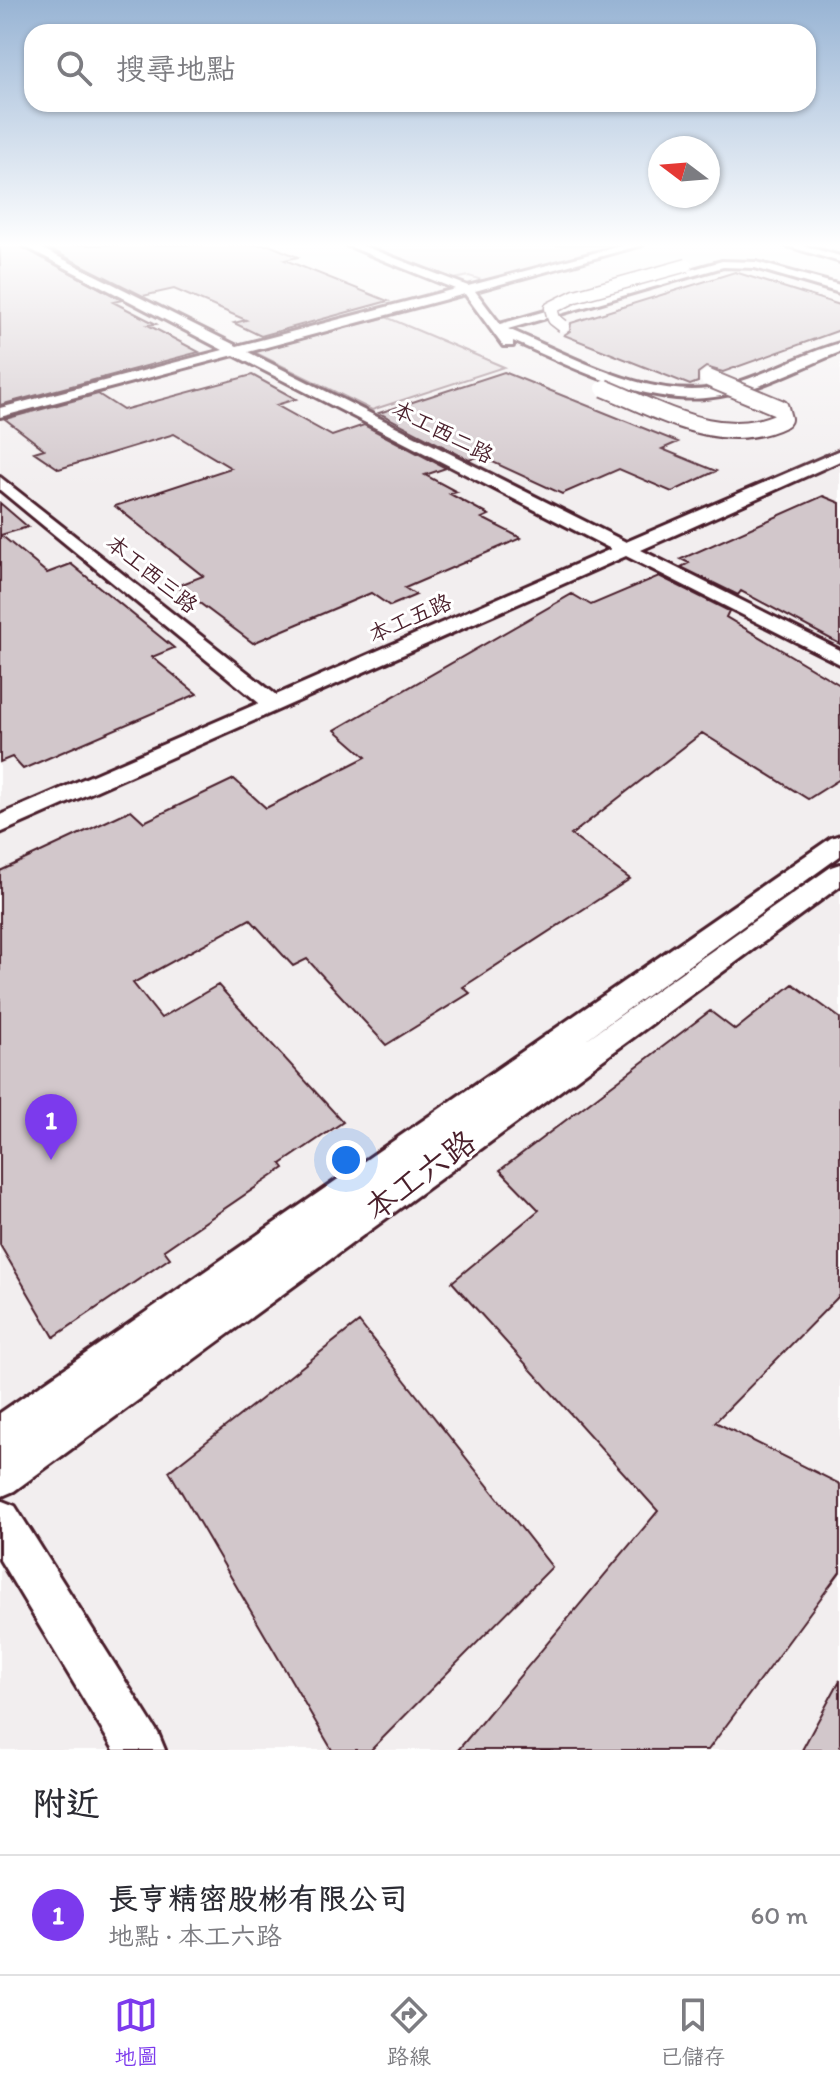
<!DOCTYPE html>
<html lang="zh-TW">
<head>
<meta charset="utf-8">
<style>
	body { margin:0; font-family:Itim,"LXGW WenKai TC",sans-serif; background:#f2f2f3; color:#2b2b33 }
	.compass { position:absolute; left:648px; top:136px; width:72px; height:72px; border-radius:50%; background:#fff; box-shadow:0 2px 6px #0004; rotate:286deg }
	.you { position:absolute; left:346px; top:1160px; width:28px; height:28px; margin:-20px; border:6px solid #fff; border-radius:50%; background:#1a73e8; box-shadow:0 0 0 12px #1a73e833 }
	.badge { display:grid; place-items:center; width:52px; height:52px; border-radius:50%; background:#7c3aed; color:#fff; font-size:26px; font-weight:700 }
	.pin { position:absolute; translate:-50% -66px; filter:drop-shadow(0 2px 4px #0008) }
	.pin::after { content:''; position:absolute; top:42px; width:28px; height:24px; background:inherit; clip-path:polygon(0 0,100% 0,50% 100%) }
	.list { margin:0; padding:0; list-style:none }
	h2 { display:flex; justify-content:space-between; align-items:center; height:104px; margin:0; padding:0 32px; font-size:34px }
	h2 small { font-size:26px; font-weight:400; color:#7c7c81 }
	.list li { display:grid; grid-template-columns:52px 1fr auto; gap:24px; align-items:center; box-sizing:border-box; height:120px; padding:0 32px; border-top:2px solid #e1e1e2 }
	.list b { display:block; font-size:30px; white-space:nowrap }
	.list p { margin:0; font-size:26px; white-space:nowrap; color:#7c7c81 }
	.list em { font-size:26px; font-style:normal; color:#7c7c81 }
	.icon { flex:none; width:44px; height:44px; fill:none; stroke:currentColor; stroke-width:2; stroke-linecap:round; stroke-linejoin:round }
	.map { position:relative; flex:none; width:840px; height:1750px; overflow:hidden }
	.search { position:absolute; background:#fff; box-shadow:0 2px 6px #0004; left:24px; right:24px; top:24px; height:88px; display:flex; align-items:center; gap:20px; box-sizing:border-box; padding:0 28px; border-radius:24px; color:#7c7c81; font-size:30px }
	.sheet { height:224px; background:#fff }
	nav { display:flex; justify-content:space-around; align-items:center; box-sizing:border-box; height:112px; border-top:2px solid #e1e1e2; background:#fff; font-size:22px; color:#7c7c81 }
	nav a { display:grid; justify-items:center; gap:4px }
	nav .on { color:#7c3aed }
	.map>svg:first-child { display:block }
</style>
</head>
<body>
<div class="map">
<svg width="840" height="1750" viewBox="0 0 840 1750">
	<rect width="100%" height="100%" fill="#fff"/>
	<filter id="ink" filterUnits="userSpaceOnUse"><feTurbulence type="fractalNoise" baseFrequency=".0125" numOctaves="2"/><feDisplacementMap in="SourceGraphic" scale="16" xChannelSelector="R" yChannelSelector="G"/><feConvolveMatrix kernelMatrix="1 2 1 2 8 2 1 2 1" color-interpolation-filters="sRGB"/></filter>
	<g filter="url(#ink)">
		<path fill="#f2eeef" d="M0,245H840V1750H0Z"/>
		<path fill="#e5dee0" stroke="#987e86" stroke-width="2" d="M367,245H624L485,281L469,276L454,279Z
			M386,317L504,367L372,410L254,352Z"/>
		<path fill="#d2c7cb" stroke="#4a1f2b" stroke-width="2" d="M0,245H19L122,300L113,302L156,324L148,325L199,352L0,405Z
			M42,245H269L298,257L285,260L388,301L261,336L234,323L246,320L174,289L143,296Z
			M735,272L840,305V330L723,372L706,367L698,373V382L690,385L564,335L570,331L571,323Z
			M504,372L678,442L662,449L716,471L672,492L619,469L562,494L480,456L469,460L379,413Z
			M252,375L296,399L276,405L332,436L364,425L446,468L425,475L457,492L450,494L489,515L482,518L521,538L405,588L416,595L390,606L371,593L253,643L177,586L203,576L115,506L231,468L174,434L59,469L34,452L44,449L5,419L98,394L123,410Z
			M823,496L840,503V644L741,591L738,595L681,567L689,563L681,559Z
			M0,503L28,527L1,535L47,573L71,564L174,648L152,657L197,694L23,769L12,757L0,762Z
			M659,576L729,611L726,617L840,685V779L808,799L702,733L571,835L630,879L463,987L470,993L386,1045L307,959L293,966L250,919L133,983L161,1018L218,985L343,1122L281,1164L284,1168L164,1250L170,1258L54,1337L0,1245V871L131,810L144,822L234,779L266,808L366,757L335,730L572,594L591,605Z
			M793,984L840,1018V1295L715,1422L840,1484V1572L708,1750H458L658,1511L452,1282L539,1210L500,1170L710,1011L735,1030Z
			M359,1322L552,1567L371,1750H332L169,1471Z
			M840,1680V1750H802Z"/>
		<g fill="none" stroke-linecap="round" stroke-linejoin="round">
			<defs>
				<path id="minor" d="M22,245H35L237,346L455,289L346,245H361L468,286L624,245H642L475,291L500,324L722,261L756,262L840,285V293L755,268L723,267L508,329C573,356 653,404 725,386C765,376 801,354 840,343V352C797,369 753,394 706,398C641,404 571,366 513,341V346H503L465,294L248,352L626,542L840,450V461L641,550L840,650V664L626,556L0,833V815L259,703L0,490V477L276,695L611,549L234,355L0,417V408L223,350Z
					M784,245H801L840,256V262Z
					M840,835V856L584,1041L831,867L840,864V886L14,1491L0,1497V1413L831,838Z
					M0,1500L15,1506L158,1733L165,1750H114L0,1560Z"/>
			</defs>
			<use href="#minor" stroke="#4a1f2b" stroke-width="6"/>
			<use href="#minor" fill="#fff" fill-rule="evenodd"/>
			<defs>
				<path id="minor-bridge-far1" d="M563,326L554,319L551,308L575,296L687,265"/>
				<path id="minor-bridge" d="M604,388C661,411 723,449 783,419L780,408L708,378"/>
			</defs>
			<use href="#minor-bridge-far1" stroke="#4a1f2b" stroke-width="15" stroke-linecap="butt"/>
			<use href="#minor-bridge" stroke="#4a1f2b" stroke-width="20" stroke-linecap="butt"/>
			<use href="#minor-bridge-far1" stroke="#fff" stroke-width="12"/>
			<use href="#minor-bridge" stroke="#fff" stroke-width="16"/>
		</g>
	</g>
	<linearGradient id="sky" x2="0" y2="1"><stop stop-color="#98b4d4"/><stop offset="0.5" stop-color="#fff"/><stop offset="1" stop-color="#fff" stop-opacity="0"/></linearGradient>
	<rect width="840" height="490" fill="url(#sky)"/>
	<g text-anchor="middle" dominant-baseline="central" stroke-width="6" stroke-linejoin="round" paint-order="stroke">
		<g font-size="22" fill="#4a1f2b" stroke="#fff">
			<text transform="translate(443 432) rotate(27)">本工西二路</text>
			<text transform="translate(152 574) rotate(39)">本工西三路</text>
			<text transform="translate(410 618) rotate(-24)">本工五路</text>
		</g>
		<g font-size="32" fill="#4a1f2b" stroke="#fff">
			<text transform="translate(420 1175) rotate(-36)">本工六路</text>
		</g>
	</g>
</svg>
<svg class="compass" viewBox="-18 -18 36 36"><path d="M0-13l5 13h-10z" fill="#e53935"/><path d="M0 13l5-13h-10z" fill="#7c7c81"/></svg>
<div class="you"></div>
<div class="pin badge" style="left:51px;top:1160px">1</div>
<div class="search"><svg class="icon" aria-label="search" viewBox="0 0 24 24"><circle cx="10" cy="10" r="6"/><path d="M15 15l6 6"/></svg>搜尋地點</div>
</div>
<section class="sheet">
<h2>附近<small></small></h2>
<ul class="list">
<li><span class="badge">1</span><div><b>長亨精密股彬有限公司</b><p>地點 · 本工六路</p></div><em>60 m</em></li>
</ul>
</section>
<nav>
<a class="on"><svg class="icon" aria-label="map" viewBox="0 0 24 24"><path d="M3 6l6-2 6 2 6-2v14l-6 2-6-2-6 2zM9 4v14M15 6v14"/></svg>地圖</a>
<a><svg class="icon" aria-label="directions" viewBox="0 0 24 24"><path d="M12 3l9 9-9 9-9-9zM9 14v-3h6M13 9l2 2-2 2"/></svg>路線</a>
<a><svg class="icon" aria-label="saved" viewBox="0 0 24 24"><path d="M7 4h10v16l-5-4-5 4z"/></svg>已儲存</a>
</nav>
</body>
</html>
